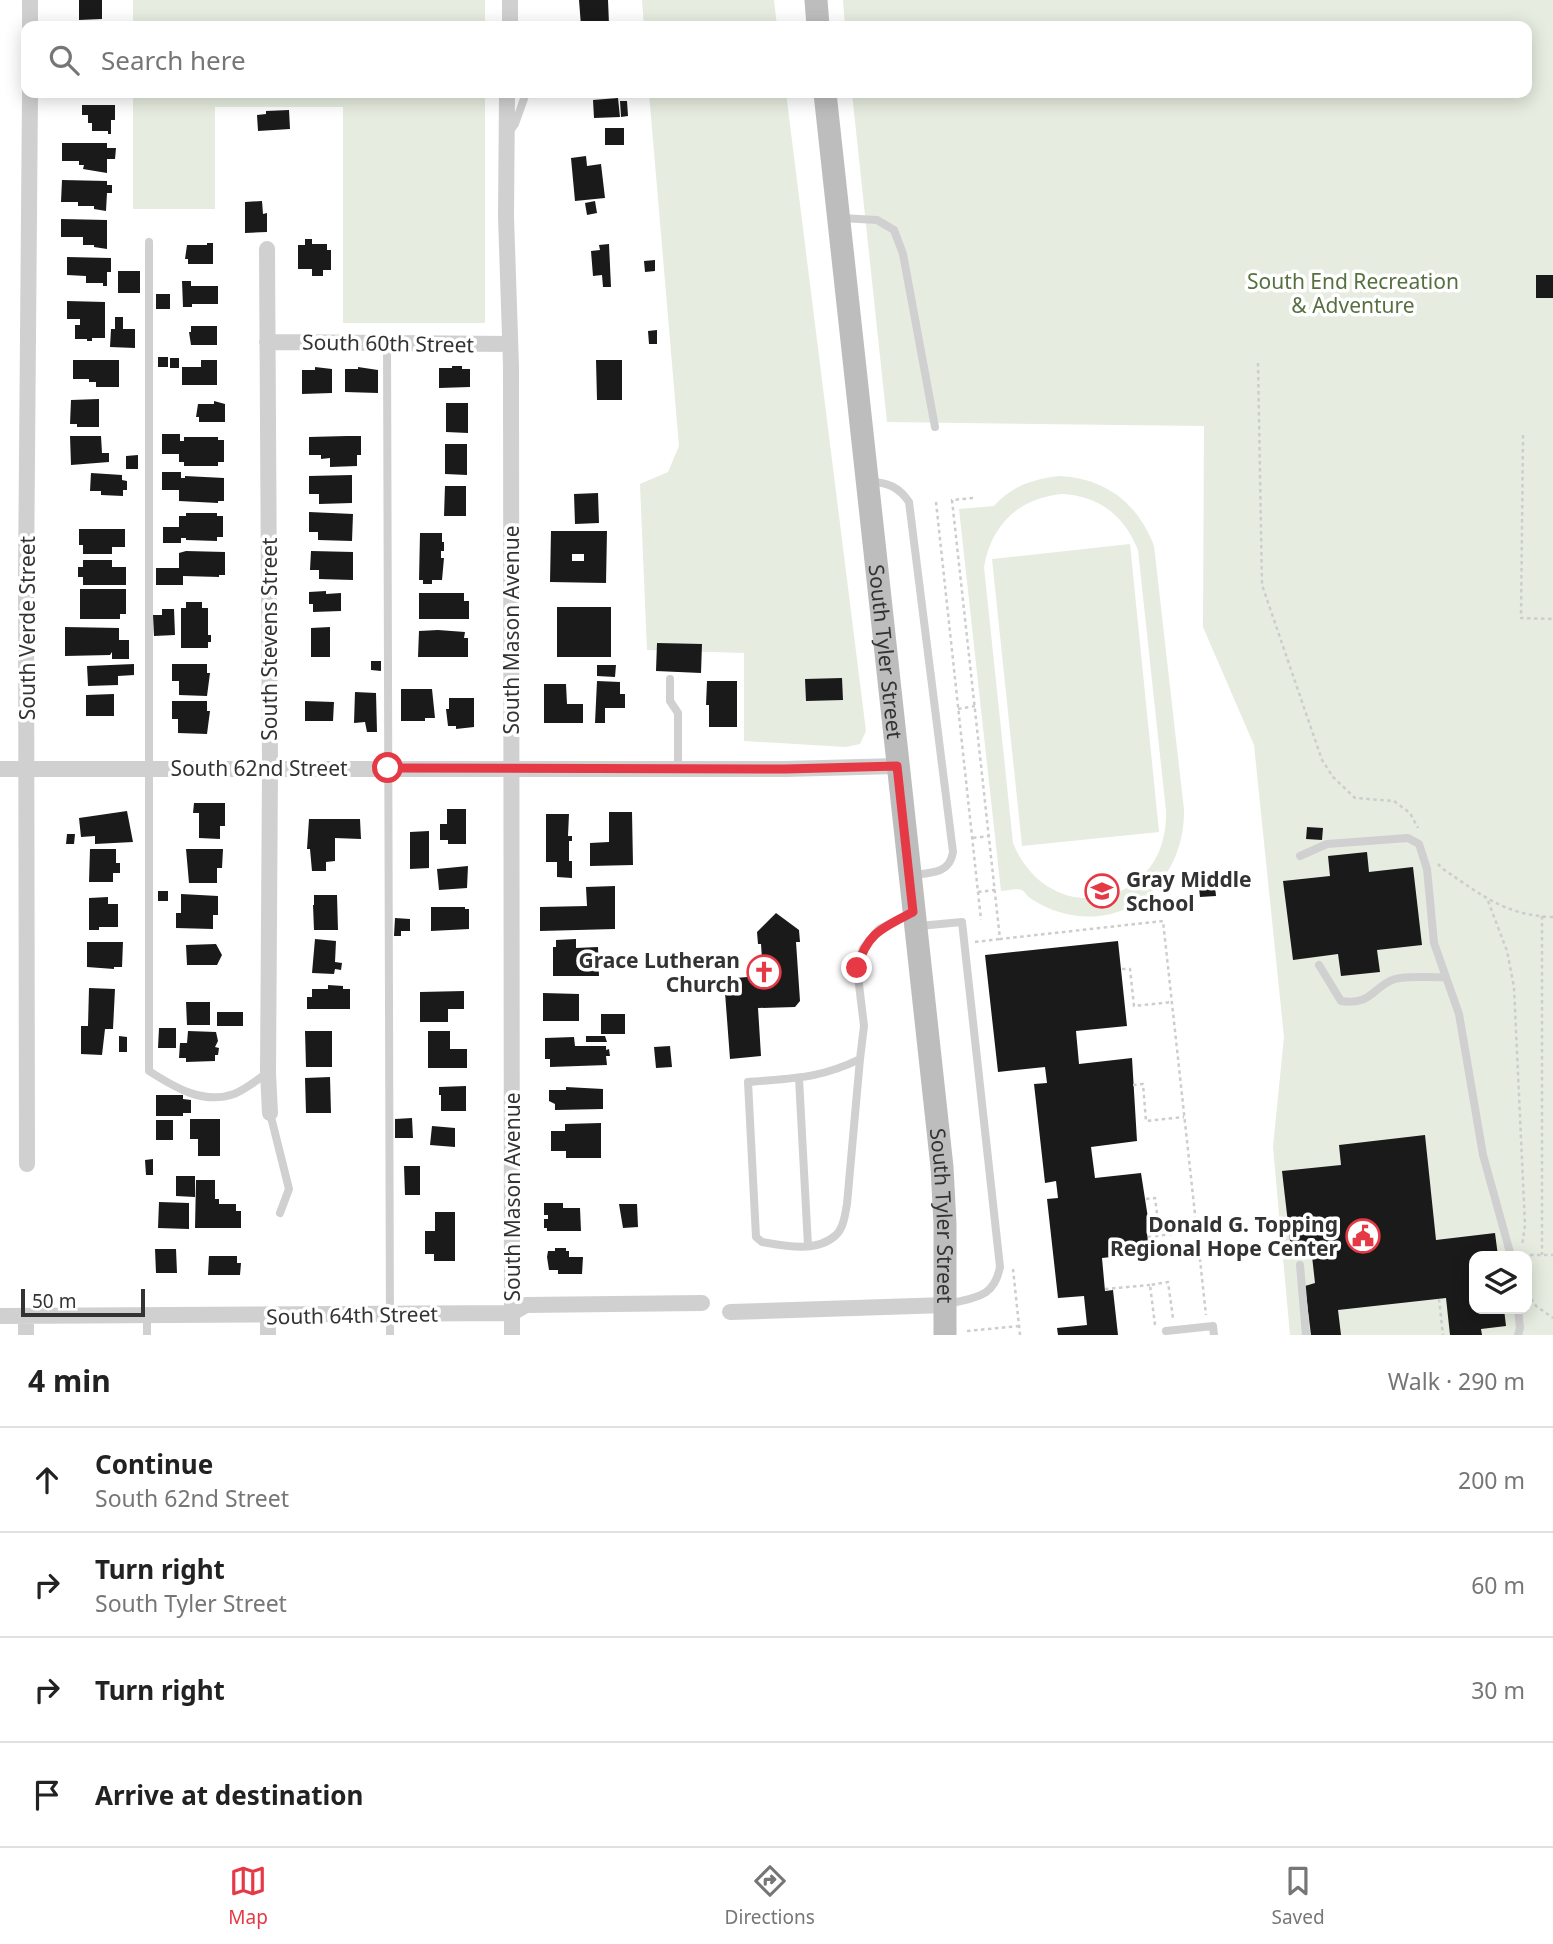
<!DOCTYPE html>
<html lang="en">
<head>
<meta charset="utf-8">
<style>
	body { margin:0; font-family:"Noto Sans",sans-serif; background:#f2f2f2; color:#222 }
	.controls { position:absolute; right:21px; bottom:21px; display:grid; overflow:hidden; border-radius:14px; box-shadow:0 4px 18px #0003 }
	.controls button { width:63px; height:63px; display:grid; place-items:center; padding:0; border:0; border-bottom:2px solid #e0e0e0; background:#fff; color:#222; font:35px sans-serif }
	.scale { position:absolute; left:21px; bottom:18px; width:124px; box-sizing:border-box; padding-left:7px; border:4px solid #333; border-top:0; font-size:19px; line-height:24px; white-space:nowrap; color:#333; -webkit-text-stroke:5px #fff; paint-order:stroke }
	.stop { position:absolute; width:21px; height:21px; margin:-16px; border:5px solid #e63946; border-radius:50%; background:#fff }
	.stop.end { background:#e63946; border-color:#fff; box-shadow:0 2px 7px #0008 }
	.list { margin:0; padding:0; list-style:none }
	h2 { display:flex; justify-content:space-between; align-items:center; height:91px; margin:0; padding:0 28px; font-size:30px }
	h2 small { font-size:23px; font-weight:400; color:#767676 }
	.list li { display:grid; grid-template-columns:46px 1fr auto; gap:21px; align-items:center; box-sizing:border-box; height:105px; padding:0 28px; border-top:2px solid #e0e0e0 }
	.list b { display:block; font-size:26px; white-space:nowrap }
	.list p { margin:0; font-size:23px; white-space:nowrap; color:#767676 }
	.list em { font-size:23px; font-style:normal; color:#767676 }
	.icon { flex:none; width:38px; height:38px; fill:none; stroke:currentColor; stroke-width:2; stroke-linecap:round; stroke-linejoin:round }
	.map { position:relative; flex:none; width:1553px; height:1335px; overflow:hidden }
	.search { position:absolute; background:#fff; box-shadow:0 4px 18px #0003; left:21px; right:21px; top:21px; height:77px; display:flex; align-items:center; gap:18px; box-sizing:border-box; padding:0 24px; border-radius:14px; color:#767676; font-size:26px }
	.sheet { height:511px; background:#fff }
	nav { display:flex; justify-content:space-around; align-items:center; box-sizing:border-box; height:98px; border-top:2px solid #e0e0e0; background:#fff; font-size:19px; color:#767676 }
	nav a { display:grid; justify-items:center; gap:4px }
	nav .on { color:#e63946 }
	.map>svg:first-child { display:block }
</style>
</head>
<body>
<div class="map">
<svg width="1553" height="1335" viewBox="0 0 1553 1335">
	<rect width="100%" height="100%" fill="#fff"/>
	<path fill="#e6ecdf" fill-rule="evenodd" d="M133,0H485V26H133Z
		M642,0H774L777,26H644Z
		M843,0H1553V1335H1290L1273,1147L1284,1037L1254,745L1203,627L1204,426L887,422L852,93H1527V26H845ZM1474,1256H1527V1309H1474Z
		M133,93H485V323H343V107H215V209H133Z
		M649,93H786L866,731L860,744L846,747L744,741V653L647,650L640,484L668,472L679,446Z
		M1059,476C1105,478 1138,503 1154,546L1184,810C1185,879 1129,933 1059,912C1049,909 1039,904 1030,898C1027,896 1025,892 1022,890C1017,888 1006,891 1001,891L959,509L994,506C1011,486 1034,479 1059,476ZM1062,494C1099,496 1124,515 1138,550L1166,811C1169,908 1049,932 1013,843L984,567C991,525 1019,498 1062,494Z
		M1130,544L1159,832L1022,846L992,559Z"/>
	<path fill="#1a1a1a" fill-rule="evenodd" d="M79,0H102V19L79,20Z
		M579,0H608L609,24L581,26Z
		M85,93H109V97H85Z
		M618,98L620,117L594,118L593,100Z
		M620,101H627L628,116L621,117Z
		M82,105H115V120H111V134H108V131H92V123H88V115H82Z
		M289,110L290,129L258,131L257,115L266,114V111Z
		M605,128H624V145H605Z
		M62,143H107V148H116L115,159H107V173L83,169L84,165H79V161H62Z
		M586,156L587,166L601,164L605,198L575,201L571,158Z
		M62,180L107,181V185H112V193H107L106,211L94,209V206H78V202H61Z
		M262,201L263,214L267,213V232L245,233V202Z
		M595,201L597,213L587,215L585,203Z
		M61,219L107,220V249L94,247V245H83V237H61Z
		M305,239H312V244H327V250H331V270H323V276H312V269H298V245H305Z
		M207,243H213V264H188V259H185L187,245H207Z
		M609,244L611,287H603L602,275L593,276L591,251L600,250L599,245Z
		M67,257L111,258V272H107V286H103V283H86V276L67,275Z
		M655,260V271L645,272L644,261Z
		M118,271H140V293H118Z
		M1536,275H1553V298H1536Z
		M182,281H191V286H218V304H192V307H183Z
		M156,294H170V309H156Z
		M67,301L105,302V338H92V341H87V339H75V325H80V319H67Z
		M115,317H123V329H135V348L110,347L111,329H115Z
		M191,326H217V345H191L189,332H191Z
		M657,330V344H649L648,331Z
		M158,357H168V367H158Z
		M170,358H179V368H170Z
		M73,360H119V387H96V382H89V379H73Z
		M201,360H217V385H182V367H201Z
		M596,360H622V400H597Z
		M452,366H462V369H470V387L439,388V368H452Z
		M315,367L332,369V393L302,394V370H315Z
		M358,367L378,370V393L345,392V369H358Z
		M99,399V427H77V424H70L71,400Z
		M214,401L225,404V422H199V417H196L198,404H214Z
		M446,403H468V433L446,432Z
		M162,434H180V441H184V437H218V440H224V462H218V466H184V462H179V454H162Z
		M70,436H101L102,453H109V462L71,465Z
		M347,436H361V455H357V466L330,467V458L321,459V455H309V437Z
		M445,444H467V475L445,474Z
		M138,455V469H126V456Z
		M162,472H181V478H185V476L224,478V501H218V503L179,501V490H162Z
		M91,473L122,475V480L127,481V490H123V496L101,495V491H90Z
		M352,475V503L319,504V494H309V476Z
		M445,486H466V516H444Z
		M598,493L599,523L575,524L574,494Z
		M309,512L353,514L352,541L318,540V532H309Z
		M186,513H217V516H223V537H217V541L186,540V538H181V543H163V527H179V516H186Z
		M79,529H125V547H112V554H83V545H79Z
		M551,531H607L606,583L550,582ZM572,554H584V561H572Z
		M420,533H442V542H444V551H441V558H444L442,580H432V584H423V580H419Z
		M186,551L225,552V575H219V577L183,576V585H156V568H179V553Z
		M311,551L353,552V580L319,579V570H310Z
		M83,560H112V567H126V585H83V577H78V567H83Z
		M80,589H126V614H120V619H80Z
		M326,591V594L341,593V611L313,612V604H309V592Z
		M419,593H464V601H469V619H419Z
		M186,602H202V608H208V635H211V642H208V648H181V608H186Z
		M557,607H611V657H557Z
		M162,609H174L175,635L154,636L153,615H162Z
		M65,627L119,628V640H129V659H112V652L110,655L65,656Z
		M330,627V657H311V628Z
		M438,630L465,632L464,638H468V657H418L419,631Z
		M657,643L702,644L701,673L656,671Z
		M371,661H381V671L371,670Z
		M134,664V675L118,676V685L88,686L87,666Z
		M172,664H207V673H210L207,696L179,695V681H172Z
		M597,665H616L615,677L597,676Z
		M842,678L843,700L806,701L805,679Z
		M597,681L620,682V694H625V708H605V723H595Z
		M707,681H737V727H709V705H706Z
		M544,684H566L567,704H583V723H544Z
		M401,689H432L435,718H425V721H401Z
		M355,692L376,693L377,732H367L365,722L354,723Z
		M114,694V716H86V695Z
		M449,698H474V727L456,729V726H448L446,709H449Z
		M172,701H207V711H210L207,734L178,733V719H172Z
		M305,701L334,702L333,721H305Z
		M194,803H225V826H220V839L199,838V813H193Z
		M447,809H466V844H448V840H440V824H447Z
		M127,811L133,842L95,844V836L81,837L79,818Z
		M609,812H632L633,865L590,866V843L609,842Z
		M546,814H569L568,836H572V841H569V861H572V878L557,877V862H546Z
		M309,819H360L361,839L335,838V861L326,862V871H312L310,849H307Z
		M1307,827L1323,828L1322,840L1306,839Z
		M429,831V868L410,869V832Z
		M67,834H75L74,844H66Z
		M90,849H116V863H120V873H113V882H89Z
		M186,849H223L222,868H217V883H189Z
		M1367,852L1369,872L1413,867L1422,945L1377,950L1380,972L1341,976L1338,954L1293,960L1283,881L1330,876L1328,856Z
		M468,866L467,888L439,890L437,869Z
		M615,886V929L540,931V907L587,906L586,887Z
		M1215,887L1216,896L1200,897L1199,888Z
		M158,891H168V901H158Z
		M181,894L218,896V915H213V929L176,928V913H181Z
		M314,895H337L338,930H314L313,905H314Z
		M108,897V904H118V927H99V930H89V898Z
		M431,907H465V909H469V929L431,931Z
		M776,913L799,930L800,942H796L800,1001L795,1007L758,1008L761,1056L730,1059L724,979L759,976L760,988H764L761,944H758L757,932Z
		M395,918L410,919V931H401V936H394Z
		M315,939L336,941L335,962L342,963L341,970L335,969L334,974L312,973Z
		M576,939V948L598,947L599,976H553V947H556V940Z
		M1118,941L1127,1026L1076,1031L1079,1064L1132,1058L1137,1141L1091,1147L1095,1178L1141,1173L1150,1231L1147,1232L1149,1253L1102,1258L1105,1291L1113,1290L1118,1335H1058L1057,1328L1087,1325L1084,1296L1058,1298L1047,1199L1058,1198L1056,1181L1045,1183L1034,1084L1047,1083L1045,1067L998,1072L985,955Z
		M87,942H123L122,967H114V969L87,967Z
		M216,944L222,955L217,965H187L186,945Z
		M328,985L343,986V989H350V1009H307V997H312V989H328Z
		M89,988L115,989L113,1029H105L102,1055L81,1054V1026H88Z
		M464,991V1009H448V1022H420V992Z
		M543,993L579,994V1021H543Z
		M186,1002H210V1025H187Z
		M217,1012H243V1026H217Z
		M601,1014H625V1034H601Z
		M159,1028H176V1048H158Z
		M188,1031L216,1032L218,1041L215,1047L219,1048L218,1055H215V1061L186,1062V1058H179L180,1043H187Z
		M305,1031H332V1067H306Z
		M428,1031H450V1049H467V1068H428Z
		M119,1036L127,1037V1052H119Z
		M586,1036H605L607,1042H586Z
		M574,1037L575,1046H606V1050L609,1049L610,1056H606L607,1065L550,1067V1059H545V1038Z
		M670,1046L672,1067L656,1068L654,1047Z
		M330,1077L331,1113H306L305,1078Z
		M466,1086V1111H441V1095H439V1087Z
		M566,1087L603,1089V1109L555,1110V1104L549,1101V1090H566Z
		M156,1095H183V1099L191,1100V1113H183V1116H156Z
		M412,1118L413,1138H395V1119Z
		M190,1119H220V1156H198V1139H190Z
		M156,1120H173V1140H156Z
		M601,1123V1158H566V1151H551V1131H565V1124Z
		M432,1126L455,1128V1147L430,1145Z
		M1425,1135L1436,1240L1495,1233L1498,1256H1474V1309H1504L1506,1326L1481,1329L1482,1335H1450L1446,1298L1338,1310L1341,1335H1311L1305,1286L1315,1283L1312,1256L1292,1258L1282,1171L1341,1165L1339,1145Z
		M153,1159V1175H146L145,1160Z
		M404,1166H420V1195H405Z
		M176,1176H195V1197L176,1196Z
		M196,1180H215V1199H219V1204H236V1211H241V1228H195Z
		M159,1202L189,1203V1229L158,1228Z
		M544,1203H563V1208H580L581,1231H547V1228H544V1219H548V1215H544Z
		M619,1204H637L638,1227L623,1228Z
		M435,1212H455V1261H434V1254H425V1231H435Z
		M555,1248H566V1251H569V1257H583L582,1274H558V1270H549L547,1257L548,1251H555Z
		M155,1249H176L177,1273H156Z
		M209,1256H237V1263H241L240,1275H208Z"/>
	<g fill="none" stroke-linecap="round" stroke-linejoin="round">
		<path stroke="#cdcdcd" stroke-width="2.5" stroke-dasharray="3.5 3.5" stroke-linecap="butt" d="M1258,363L1262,585L1322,760L1333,777L1355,798L1394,801L1410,813L1418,828
			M1523,435L1521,618L1553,619
			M973,498L952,500L1000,939L1163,921L1206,1315
			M936,502L981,920
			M958,709L975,706
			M973,838L989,836
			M1438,864L1443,869C1480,894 1506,916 1553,917
			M978,892L995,890
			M1488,901L1507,951L1514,987L1525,1225L1522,1246
			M1542,916V1255
			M975,942L1000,939
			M1122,969H1130L1134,1006L1172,1002
			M1133,1085L1143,1084L1146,1121L1184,1117
			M1146,1199L1155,1198L1160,1236
			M1148,1237L1197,1231
			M1523,1255H1553
			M1013,1269L1020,1335
			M1105,1289L1150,1285
			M1527,1293L1536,1306L1553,1318
			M1439,1299L1443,1335
			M1155,1325L1150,1285L1168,1282L1173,1318
			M967,1331L1019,1326"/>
		<path stroke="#d0d0d0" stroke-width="8" d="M510,131L515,124L526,93
			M841,218L877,220L894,230L903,254L935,427
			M149,242V1071C174,1087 203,1105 234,1094C245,1090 257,1080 267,1073
			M387,343L390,1335
			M870,482C887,482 899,487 909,502L953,852C950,874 930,873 912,875
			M670,679V701L678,713V769
			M1300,856L1327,844L1408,838L1419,844L1427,869L1434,943L1459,1014L1483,1155L1511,1256
			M919,926L962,922L1000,1267C994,1298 975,1297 949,1304
			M1319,965L1341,1001C1372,1006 1373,986 1395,979C1410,975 1429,978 1445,977
			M860,1059L847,1204C845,1214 844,1227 836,1235C817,1253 785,1246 762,1242L756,1237L748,1082C793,1078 819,1079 860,1059L864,1026L857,968L863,948L879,929L910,914
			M799,1078L808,1246
			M270,1113L289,1189L280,1213
			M1300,1265L1306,1335
			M147,1316V1335
			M1166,1331L1213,1326L1214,1335
			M1518,1335L1520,1328L1518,1309"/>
		<path stroke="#d0d0d0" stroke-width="16" d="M30,26V0
			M510,26V0
			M507,93L506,217L511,366L512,1335
			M267,249L270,768L268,1073L270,1113
			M267,342L510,344
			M0,769H786L897,766
			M27,1164L26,580L30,93
			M730,1312L946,1305
			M0,1316L512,1313L526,1305L702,1303
			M268,1316V1335
			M26,1317V1335"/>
		<g stroke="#bdbdbd" stroke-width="23">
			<path d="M816,0L818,26"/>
			<path id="s1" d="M825,93L942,1167L945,1224V1335"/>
		</g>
	</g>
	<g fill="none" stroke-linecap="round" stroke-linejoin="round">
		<path stroke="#e63946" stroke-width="9" d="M388,768L786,769L897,766L913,912C882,928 867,933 857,968"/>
	</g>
	<defs>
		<symbol id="school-ring" viewBox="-11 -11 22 22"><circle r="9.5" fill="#fff" stroke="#e63946" stroke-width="1.5"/><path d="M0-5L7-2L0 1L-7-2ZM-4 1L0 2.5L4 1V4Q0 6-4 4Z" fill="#e63946"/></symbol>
		<symbol id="church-ring" viewBox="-11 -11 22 22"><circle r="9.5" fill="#fff" stroke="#e63946" stroke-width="1.5"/><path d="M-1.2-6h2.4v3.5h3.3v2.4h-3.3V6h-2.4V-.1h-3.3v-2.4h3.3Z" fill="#e63946"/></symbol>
		<symbol id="civic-ring" viewBox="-11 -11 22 22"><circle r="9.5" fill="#fff" stroke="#e63946" stroke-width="1.5"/><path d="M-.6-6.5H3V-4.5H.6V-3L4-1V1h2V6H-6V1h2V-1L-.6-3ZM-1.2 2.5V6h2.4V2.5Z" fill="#e63946"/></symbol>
	</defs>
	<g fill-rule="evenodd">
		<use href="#school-ring" x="1083" y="872" width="38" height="38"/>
		<use href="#church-ring" x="745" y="953" width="38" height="38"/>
		<use href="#civic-ring" x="1344" y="1217" width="38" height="38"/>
	</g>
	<g text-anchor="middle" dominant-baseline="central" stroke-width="7" stroke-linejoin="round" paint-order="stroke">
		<g font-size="21" fill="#56703f" stroke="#fff">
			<text x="1353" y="281">South End Recreation<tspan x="1353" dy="24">&amp; Adventure</tspan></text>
		</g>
		<g font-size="21" fill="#333" stroke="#fff">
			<text transform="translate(388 343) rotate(1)">South 60th Street</text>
			<text transform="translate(27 628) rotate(-90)">South Verde Street</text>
			<text transform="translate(511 630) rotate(-90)">South Mason Avenue</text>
			<text transform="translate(269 639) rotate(-90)">South Stevens Street</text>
			<text stroke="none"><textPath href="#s1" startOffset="562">South Tyler Street</textPath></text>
			<text x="259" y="768">South 62nd Street</text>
			<text transform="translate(512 1197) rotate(-90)">South Mason Avenue</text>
			<text stroke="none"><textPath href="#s1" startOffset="1129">South Tyler Street</textPath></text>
			<text transform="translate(352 1315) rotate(-1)">South 64th Street</text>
		</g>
		<g font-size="21" font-weight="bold" fill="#333" stroke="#fff" text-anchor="end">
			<text x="1126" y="879" text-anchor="start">Gray Middle<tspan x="1126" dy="24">School</tspan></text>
			<text x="740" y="960">Grace Lutheran<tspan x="740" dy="24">Church</tspan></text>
			<text x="1338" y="1224">Donald G. Topping<tspan x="1338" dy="24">Regional Hope Center</tspan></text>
		</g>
	</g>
</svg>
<div class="controls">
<button><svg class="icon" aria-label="layers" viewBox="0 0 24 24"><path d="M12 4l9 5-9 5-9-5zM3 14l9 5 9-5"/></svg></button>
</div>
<div class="scale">50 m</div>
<div class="stop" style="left:388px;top:768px"></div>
<div class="stop end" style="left:857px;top:968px"></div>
<div class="search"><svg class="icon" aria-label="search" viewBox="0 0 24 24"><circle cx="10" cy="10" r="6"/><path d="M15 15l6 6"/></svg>Search here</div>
</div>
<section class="sheet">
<h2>4 min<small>Walk · 290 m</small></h2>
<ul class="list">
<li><svg class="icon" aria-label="ahead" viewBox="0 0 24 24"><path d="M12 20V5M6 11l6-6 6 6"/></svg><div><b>Continue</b><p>South 62nd Street</p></div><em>200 m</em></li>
<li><svg class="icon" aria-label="right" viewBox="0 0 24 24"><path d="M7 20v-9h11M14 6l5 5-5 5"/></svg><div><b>Turn right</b><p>South Tyler Street</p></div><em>60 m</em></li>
<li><svg class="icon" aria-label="right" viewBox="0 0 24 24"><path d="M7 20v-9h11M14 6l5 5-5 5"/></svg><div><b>Turn right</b></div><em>30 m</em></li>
<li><svg class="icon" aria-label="arrive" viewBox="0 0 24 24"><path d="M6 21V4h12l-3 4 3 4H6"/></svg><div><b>Arrive at destination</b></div></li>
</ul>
</section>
<nav>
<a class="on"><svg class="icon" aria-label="map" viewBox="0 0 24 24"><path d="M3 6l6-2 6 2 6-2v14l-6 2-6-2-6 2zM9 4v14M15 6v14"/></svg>Map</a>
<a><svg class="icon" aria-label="directions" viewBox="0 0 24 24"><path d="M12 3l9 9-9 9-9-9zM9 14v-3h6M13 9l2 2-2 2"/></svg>Directions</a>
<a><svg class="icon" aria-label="saved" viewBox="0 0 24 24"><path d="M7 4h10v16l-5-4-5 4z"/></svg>Saved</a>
</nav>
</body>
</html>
